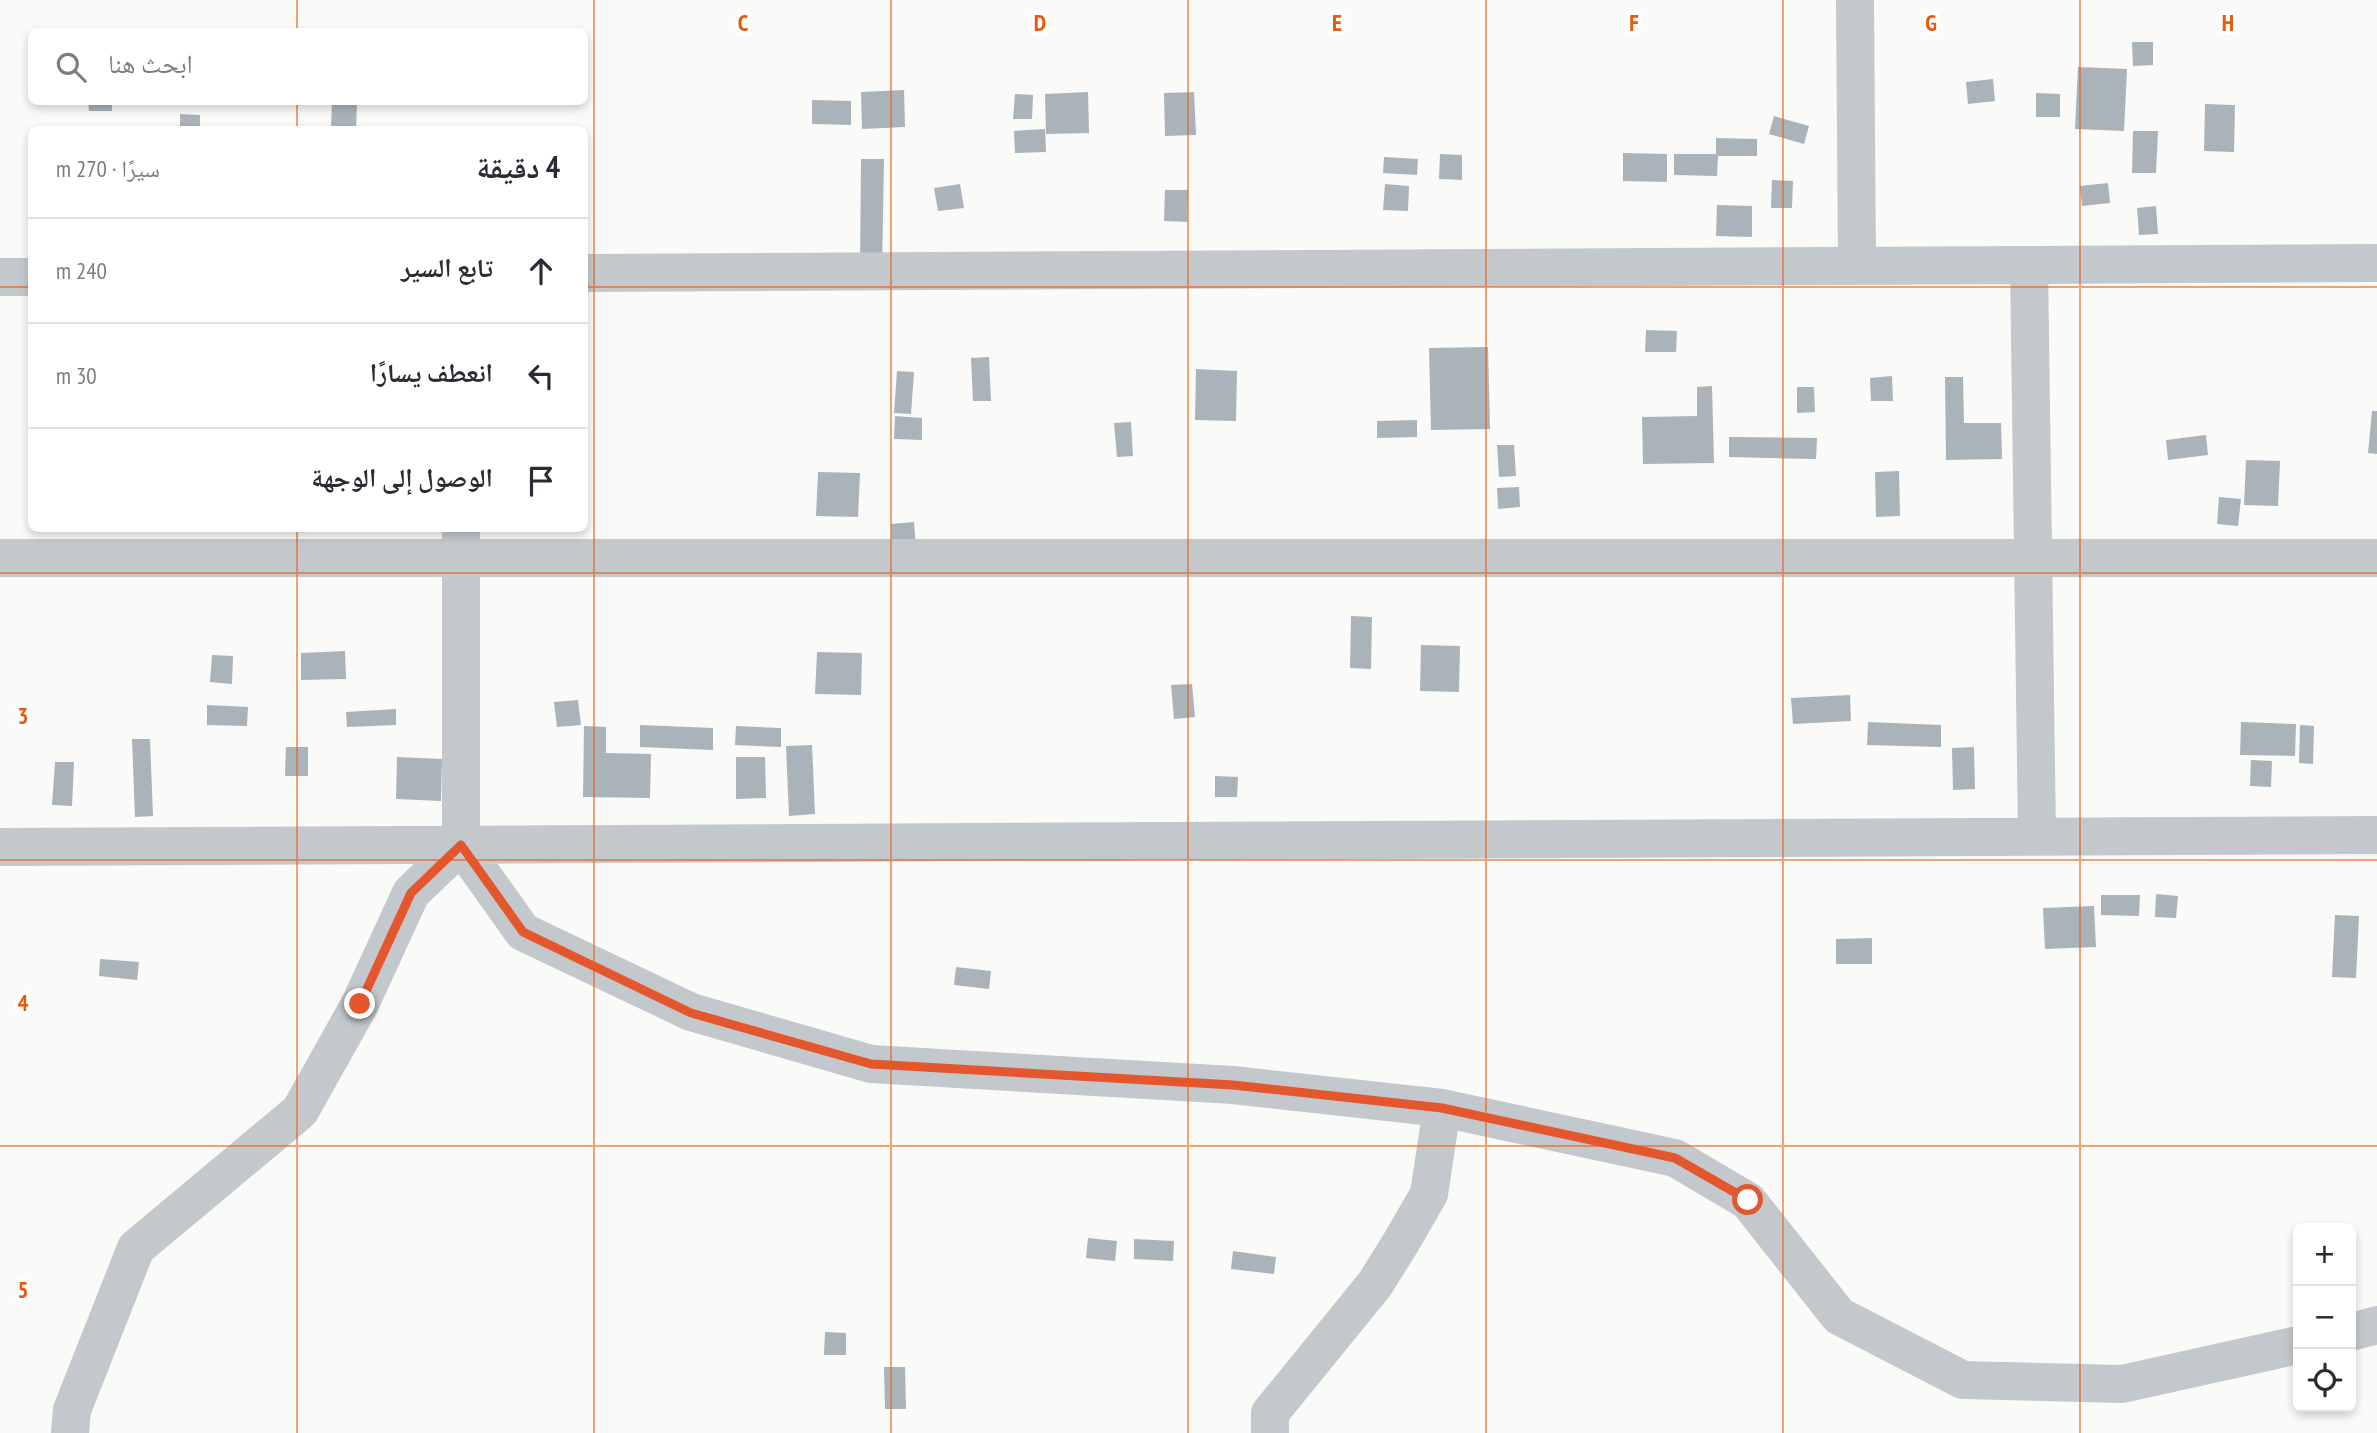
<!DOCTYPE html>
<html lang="ar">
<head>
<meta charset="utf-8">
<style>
	body { margin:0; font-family:"PT Sans Narrow","Noto Naskh Arabic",sans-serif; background:#f7f7f7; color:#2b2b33; direction:rtl }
	.controls { position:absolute; right:21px; bottom:21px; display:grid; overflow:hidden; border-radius:10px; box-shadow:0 4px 10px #0003 }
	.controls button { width:63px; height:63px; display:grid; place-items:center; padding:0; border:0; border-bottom:2px solid #e1e1e2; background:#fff; color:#2b2b33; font:35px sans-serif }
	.stop { position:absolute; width:21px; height:21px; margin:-16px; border:5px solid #e4572e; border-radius:50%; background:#fff }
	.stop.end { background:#e4572e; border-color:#fff; box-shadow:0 2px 7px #0008 }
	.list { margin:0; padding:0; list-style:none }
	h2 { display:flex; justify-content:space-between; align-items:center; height:91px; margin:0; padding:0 28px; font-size:30px }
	h2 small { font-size:23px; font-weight:400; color:#7c7c81 }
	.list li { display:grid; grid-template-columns:46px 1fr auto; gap:21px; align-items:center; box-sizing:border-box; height:105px; padding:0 28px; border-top:2px solid #e1e1e2 }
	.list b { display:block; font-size:26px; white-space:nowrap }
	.list em { font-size:23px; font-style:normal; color:#7c7c81 }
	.icon { flex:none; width:38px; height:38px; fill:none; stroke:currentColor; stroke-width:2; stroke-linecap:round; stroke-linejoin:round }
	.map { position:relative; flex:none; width:2377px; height:1433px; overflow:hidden; direction:ltr }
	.search { position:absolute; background:#fff; box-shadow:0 4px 10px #0003; left:28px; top:28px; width:560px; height:77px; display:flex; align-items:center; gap:18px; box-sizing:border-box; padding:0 24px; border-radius:10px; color:#7c7c81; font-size:26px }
	.panel { position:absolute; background:#fff; box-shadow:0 4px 10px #0003; left:28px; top:126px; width:560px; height:406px; border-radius:10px; direction:rtl }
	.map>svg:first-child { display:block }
</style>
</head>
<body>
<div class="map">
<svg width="2377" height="1433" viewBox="0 0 2377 1433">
	<rect width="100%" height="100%" fill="#fafaf8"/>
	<path fill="#aab3b9" d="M2132,42H2153V65L2133,66Z
		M2078,67L2127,69L2124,131L2075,129Z
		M1993,79L1995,101L1968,104L1966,82Z
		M904,90L905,127L862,129L861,92Z
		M1088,92L1089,133L1046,134L1045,94Z
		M1194,92L1196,135L1165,136L1164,93Z
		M2036,93L2060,94V117H2036Z
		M1015,94L1033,95L1032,119H1013Z
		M812,100L851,101V125L812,124Z
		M88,102H112V111H89Z
		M332,102H357L356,130L331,129Z
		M2205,104L2235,105L2234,152L2204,151Z
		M180,114L200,115V130H180Z
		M1774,116L1809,126L1804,144L1769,134Z
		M1045,129L1046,152L1015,153L1014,131Z
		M2133,131H2158L2156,173H2132Z
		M1716,138L1757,139V156H1718L1717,176L1674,175V154H1716Z
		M1623,153L1667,154V182L1623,181Z
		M1440,154L1462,155V180L1439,179Z
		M1384,157L1418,159L1417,175L1383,173Z
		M861,159H884L882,271L860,270Z
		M1772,180L1793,181L1792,208H1771Z
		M2108,183L2110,203L2082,206L2080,186Z
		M960,184L964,208L938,211L934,188Z
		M1385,184L1409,186L1408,211L1383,210Z
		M1165,190H1188L1187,222L1164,221Z
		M1717,205L1752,206V237L1716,236Z
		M2156,206L2158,234L2139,235L2137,208Z
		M1646,330L1677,331L1676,352H1645Z
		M1488,347L1490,429L1431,430L1429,348Z
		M989,357L991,401H973L971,358Z
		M1196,369L1237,371L1236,421L1195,420Z
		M897,371L914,372L911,414L894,413Z
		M1892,376L1893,401H1871L1870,378Z
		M1945,377H1963L1964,423H2001L2002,459L1946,460Z
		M1712,386L1714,463L1643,464L1642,417L1697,416V387Z
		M1797,387H1814L1815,412L1797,413Z
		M2372,411H2377V454L2368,453Z
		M895,416L922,418V440L894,439Z
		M1417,420V437L1377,438V421Z
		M1131,422L1133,456L1117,457L1114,423Z
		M2206,435L2208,455L2168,460L2166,440Z
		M1729,437L1817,438L1816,459L1729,457Z
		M1497,445H1514L1516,476L1499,477Z
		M2246,460L2280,461L2278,506L2244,505Z
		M1899,471L1900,516L1876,517L1875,472Z
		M818,472L860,473L858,517L816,516Z
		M1519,487L1520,507L1498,509L1497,488Z
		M2219,497L2241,499L2238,526L2217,524Z
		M914,522L916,547L892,549L891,524Z
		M1351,616L1372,617L1371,669L1350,668Z
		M1421,645L1460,646L1459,692L1420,691Z
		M345,651L346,679L301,680V653Z
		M817,652L862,653L861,695L815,694Z
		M212,655L233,656L232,684L210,682Z
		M1192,684L1195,717L1174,719L1171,685Z
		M1850,695L1851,721L1793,724L1791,698Z
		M578,700L581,725L557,727L554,702Z
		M207,705L248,707L247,726L207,725Z
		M396,709V725L347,727L346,712Z
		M1868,722L1941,725V747L1867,745Z
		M2241,722L2296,724L2295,756L2240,755Z
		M640,725L713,728V750L640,747Z
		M2300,725L2314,726L2313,764L2299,763Z
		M584,726L606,727V753L651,754L650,798L583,797Z
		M736,726L781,728V747L735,745Z
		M132,739H150L153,816L135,817Z
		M812,745L815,814L789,816L786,746Z
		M286,747H308V776H285Z
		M1974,747L1975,789L1953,790L1952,748Z
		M397,757L442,759L441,801L396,799Z
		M736,757H765L766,798L736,799Z
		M2251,760L2272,761L2271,787L2250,786Z
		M55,762H74L72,806L52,805Z
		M1215,776L1238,777L1237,797H1215Z
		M2156,894L2178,896L2176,918L2155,917Z
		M2101,895H2140L2139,916L2101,915Z
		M2094,906L2096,947L2045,949L2043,908Z
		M2335,915L2359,916L2356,978L2332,977Z
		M1872,938V964H1836V939Z
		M100,959L139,962L137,980L99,976Z
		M956,967L991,971L989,989L954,985Z
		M1088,1238L1117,1241L1115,1261L1086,1258Z
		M1134,1239L1174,1241L1173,1261L1134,1259Z
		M1233,1251L1276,1257L1274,1274L1231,1269Z
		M825,1332L846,1333V1355H824Z
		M884,1367H905L906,1409H885Z"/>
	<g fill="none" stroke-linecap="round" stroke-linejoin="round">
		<path stroke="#c3c8cc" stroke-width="38" d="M1855,0L1857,266
			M2029,265L2037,836
			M584,273L2377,263
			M0,277H32
			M461,528V845
			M0,558H2377
			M0,847L2377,835
			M2351,1332L2377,1325
			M70,1433L72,1410L136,1248L300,1111L360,1004L411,893L461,845L523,932L691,1012L871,1064L1233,1085L1442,1108L1675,1158L1748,1201L1839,1316L1963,1380L2122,1384L2298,1345
			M1270,1433V1413L1375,1284L1400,1244L1429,1194L1442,1108"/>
	</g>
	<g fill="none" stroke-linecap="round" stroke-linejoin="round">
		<path stroke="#e4572e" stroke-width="9" d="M360,1004L411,893L461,845L523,932L691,1013L871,1064L1233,1085L1442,1108L1675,1158L1748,1200"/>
	</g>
	<path fill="none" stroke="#e8590c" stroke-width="2" stroke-opacity="0.55" d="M297,0V32M594,0V1433M891,0V1433M1188,0V1433M1486,0V1433M1783,0V1433M2080,0V1433M297,102V130M0,287H32M584,287H2377M297,528V1433M0,573H2377M0,860H2377M0,1146H2377"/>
	<g font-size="23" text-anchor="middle" font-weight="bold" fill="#e8590c" stroke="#fff" stroke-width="7" stroke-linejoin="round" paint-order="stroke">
		<text x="743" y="31">C</text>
		<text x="1040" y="31">D</text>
		<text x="1337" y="31">E</text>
		<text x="1634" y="31">F</text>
		<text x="1931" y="31">G</text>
		<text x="2228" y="31">H</text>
		<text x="23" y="724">3</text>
		<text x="23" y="1011">4</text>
		<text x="23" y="1298">5</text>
	</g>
</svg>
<div class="controls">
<button>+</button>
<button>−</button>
<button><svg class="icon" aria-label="locate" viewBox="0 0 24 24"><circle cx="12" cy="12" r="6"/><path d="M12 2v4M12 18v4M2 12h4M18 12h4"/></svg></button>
</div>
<div class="stop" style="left:1748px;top:1200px"></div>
<div class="stop end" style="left:360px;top:1004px"></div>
<div class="search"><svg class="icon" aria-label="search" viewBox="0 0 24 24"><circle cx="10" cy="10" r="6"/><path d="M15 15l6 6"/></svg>ابحث هنا</div>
<section class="panel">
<h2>4 دقيقة<small>سيرًا · 270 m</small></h2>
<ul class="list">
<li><svg class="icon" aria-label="ahead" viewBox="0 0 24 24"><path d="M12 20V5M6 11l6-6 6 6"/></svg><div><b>تابع السير</b></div><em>240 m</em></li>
<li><svg class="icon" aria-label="left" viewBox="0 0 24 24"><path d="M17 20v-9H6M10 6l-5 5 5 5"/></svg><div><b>انعطف يسارًا</b></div><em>30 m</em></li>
<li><svg class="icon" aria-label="arrive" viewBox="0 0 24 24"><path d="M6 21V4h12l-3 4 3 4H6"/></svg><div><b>الوصول إلى الوجهة</b></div></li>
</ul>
</section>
</div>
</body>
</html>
